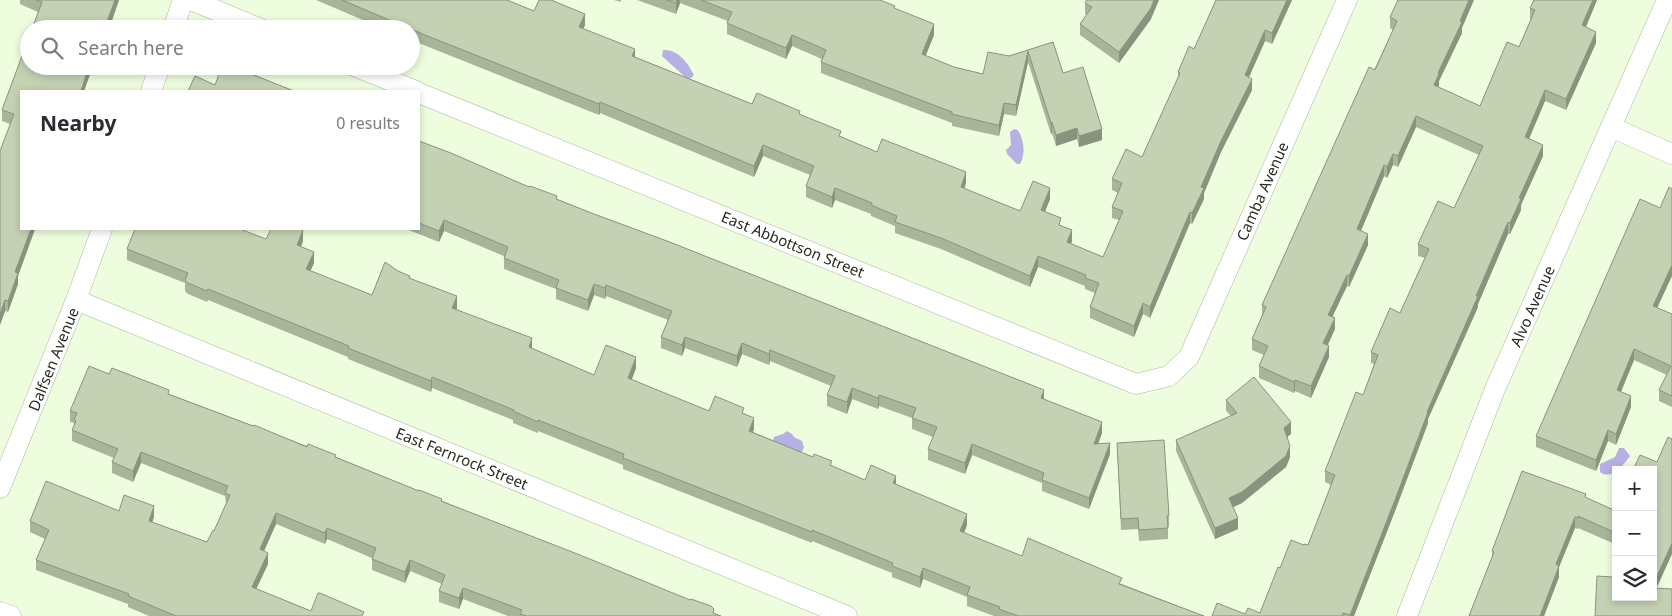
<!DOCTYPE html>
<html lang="en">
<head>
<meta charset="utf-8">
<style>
	body { margin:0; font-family:"Noto Sans",sans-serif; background:#f2f2f3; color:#2b2b33 }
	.controls { position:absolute; right:15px; bottom:15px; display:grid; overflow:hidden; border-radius:0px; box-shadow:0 2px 8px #0003 }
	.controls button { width:45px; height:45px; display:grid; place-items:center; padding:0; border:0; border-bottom:1px solid #e1e1e2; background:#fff; color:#2b2b33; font:25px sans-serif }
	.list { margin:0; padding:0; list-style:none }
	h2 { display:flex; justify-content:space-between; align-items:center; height:65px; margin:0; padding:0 20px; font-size:21px }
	h2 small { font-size:16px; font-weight:400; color:#7c7c81 }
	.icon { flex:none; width:28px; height:28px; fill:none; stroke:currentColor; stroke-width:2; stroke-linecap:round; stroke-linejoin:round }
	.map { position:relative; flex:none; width:1672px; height:616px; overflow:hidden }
	.search { position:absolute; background:#fff; box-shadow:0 2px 8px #0003; left:20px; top:20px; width:400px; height:55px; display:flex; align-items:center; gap:12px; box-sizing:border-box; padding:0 18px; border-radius:28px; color:#7c7c81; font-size:19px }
	.panel { position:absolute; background:#fff; box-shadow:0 2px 8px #0003; left:20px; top:90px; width:400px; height:140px; border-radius:0px }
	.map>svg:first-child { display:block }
</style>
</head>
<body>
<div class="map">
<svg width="1672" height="616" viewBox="0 0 1672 616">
	<rect width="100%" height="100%" fill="#eefdde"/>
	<path fill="#b6b0e4" d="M663,50C678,49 688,63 694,75L691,78H686L662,56Z
		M1014,129L1018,130C1024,141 1026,153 1020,164H1017L1007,154L1006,150L1011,145L1010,132Z
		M787,431L792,434L794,437L802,441L804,447L801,454L772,443L774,437L783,434Z
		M1619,448H1624L1630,456C1624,465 1610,481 1600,472V464L1615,457Z"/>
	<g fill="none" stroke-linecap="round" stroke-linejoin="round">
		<defs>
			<path id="minor" d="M191,0L261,29
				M173,29L183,0
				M354,66L416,91
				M151,91L160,66
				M419,93L1136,384L1169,376L1189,357L1347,0
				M1611,127L1672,154
				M76,300L847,616
				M0,488L76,300L102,229
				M0,612L11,616
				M1407,616L1495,389L1667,0"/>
		</defs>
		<use href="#minor" stroke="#aab89a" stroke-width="21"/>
		<use href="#minor" stroke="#fff" stroke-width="20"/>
	</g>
	<path fill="#a9b59a" d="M20,0H119L109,29H32L38,12L20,4Z
		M316,0H507L534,11L585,25L583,29L635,57L752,104L800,115L841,137L877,152L966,183L964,189L1020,211L1050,199L1045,212L1061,226L1072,241L1071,244L1103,257L1119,220L1112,218V207L1118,193L1112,190V179L1142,157L1178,78V72L1194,49L1216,0H1292L1272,44L1265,41L1249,77L1252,90L1221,152L1204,193V199L1192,224L1190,223L1150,318L1143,314L1134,337L1090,318V307L1095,293L1085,289V286L1038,267L1030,287L941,249L895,233V226L871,216V214L835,200L832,208L806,197V186L810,175L763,156L754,177L600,113L599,115L411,40V29H384Z
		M614,0H621V2Z
		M637,0H880L895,9L934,35L925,56L954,67L983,74L1009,56L1053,42L1063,73L1102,140L1079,147L1077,139L1056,146L1052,133L1051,134L1028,62L1016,116L1004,114L999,136L952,126V123L821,73V62L822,59L792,46L786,59L727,34V23L728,21L680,3L676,14Z
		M1597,0L1586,27L1596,43L1566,110L1545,101L1529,139L1543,156L1521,205V210L1510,234H1508L1478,304V307L1428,419V423L1395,511L1354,616H1212L1260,613L1280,568L1304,545H1308L1331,485L1325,482V471L1363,395L1374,364L1371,363V352L1400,313L1425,258L1418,256V244L1454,208L1479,155L1416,127L1398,167L1393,165L1387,178L1384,176L1361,231L1368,245L1349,287L1347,286L1332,317L1335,329L1328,345L1329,357L1311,398L1295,391L1294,393L1259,378V366L1264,355L1252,350V339L1262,316V305L1393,30L1390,28V17L1462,28V33L1439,81L1438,87L1480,106L1519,47L1531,19H1530V8Z
		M1085,3L1151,19L1119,63L1080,35V24L1087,15L1085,14Z
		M29,66H93L84,91L21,229H35L18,276V284L8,312L5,311L0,325L10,124L2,121V110Z
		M419,141L557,199L1044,399L1102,433L1098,444L1110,454L1089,509L1042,491V483L972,455L965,474L928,460V449L933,437L912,429V418L879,406L878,409L852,399L847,414L827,406V395L831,386L770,361L769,365L742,354L737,367L685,348L682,356L661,348V337L668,320L606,296L605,299L594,295L588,311L556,299V289L504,269V256L444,231L439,242L406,229H419Z
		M1660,208L1657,308L1672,314V407L1659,401V390L1667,375L1634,360L1621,392L1631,407L1616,445L1608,441L1596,471L1536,447V436Z
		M266,239L303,241L301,247L314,263L310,271L372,295L398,271L410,278L457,308L456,309L532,349L594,375L636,368L631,380L709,411L744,413L754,429L753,432L865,480L896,484L967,525L964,533L1022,556L1122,584L1204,616H994L967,606V597L923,579L920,588L892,577V573L812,541V543L623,469V465L538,431V433L513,423V420L432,388L431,392L348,359V357L208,300L207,302L188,294L185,291V283L127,260V249Z
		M109,374L169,394L336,457L721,616H508L463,599L459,609L439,602V591L442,584L410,571L405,583L372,570V558L327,539L325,544L276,524L264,551L268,564L256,589L311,611L364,616H149L128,607V604L36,570V560L45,539L30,532V521L119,511L154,517L152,522L207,542L214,531L226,504L225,496L141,463L133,482L112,473V462L114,458L72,441V430L74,426V423L70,422V411Z
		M1226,400L1291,434L1287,437L1290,457L1286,467L1242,503L1233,507L1238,529L1215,539L1176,451V440L1231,416L1226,411Z
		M1117,443L1169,515V526L1168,527V539L1139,541L1138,529L1121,530Z
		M1657,462V588L1672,616L1613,577L1615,544L1578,528V529L1575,528L1559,567V577L1544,616H1469L1492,558V551L1586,498L1616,511L1653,597V470Z"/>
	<path fill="#89937d" d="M115,0H119L109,29H105Z
		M677,0H680V3L676,14V3Z
		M1154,0H1159L1151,19L1119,63V52Z
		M1287,0H1292L1272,44V33Z
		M1469,0H1474L1462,28V33L1439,81V85L1434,97V85L1438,73Z
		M1593,0H1597L1582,36V25Z
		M585,14V25L579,38V27Z
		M934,24V35L922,65V54Z
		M1265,30V41L1245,86V75Z
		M1596,32V43L1566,110V99Z
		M792,35V46L786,59V48Z
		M635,49V60L632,56Z
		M1028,51V62L1016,116V105Z
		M89,66H93L84,91H81Z
		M1252,79V90L1221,152L1204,193V199L1192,224V213L1201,187L1221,141Z
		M1545,90V101L1525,148V137Z
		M600,102V113L599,115V104Z
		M1004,103V114L999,136V125Z
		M1416,116V127L1398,167V156Z
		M1052,122V133L1051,134V123Z
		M1077,128V139L1056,146V135Z
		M1102,129V140L1079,147V136Z
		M763,145V156L754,177V166Z
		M1543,145V156L1521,205V210L1510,234V223L1519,198Z
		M1393,154V165L1387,178V167Z
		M1384,165V176L1357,240V229Z
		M966,172V183L961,198V187Z
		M835,188V200L832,208V197Z
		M1050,188V199L1041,221V210Z
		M1190,212V223L1150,318V307Z
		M444,220V231L439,242V231Z
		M1508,222V234L1478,304V307L1428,419V423L1395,511L1354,616H1350L1427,412Z
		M31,229H35L18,276V284L8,312V301L15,272Z
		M303,230V241L297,256V245Z
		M1072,230V241L1067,253V242Z
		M1368,234V245L1349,287V276Z
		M314,252V263L306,281V269Z
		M1038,256V267L1030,287V276Z
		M1672,265V276L1653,317V306Z
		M1347,275V286L1328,326V315Z
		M594,284V295L588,311V300Z
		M606,285V296L605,299V288Z
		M457,296V308L452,319V308Z
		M5,300V311L0,325V314Z
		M1143,303V314L1134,337V326Z
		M1335,318V329L1323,354V343Z
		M685,337V348L682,356V345Z
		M532,338V349L529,347Z
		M742,343V354L737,367V356Z
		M1329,346V357L1311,398V386Z
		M1634,349V360L1617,401V390Z
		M770,350V361L769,365V354Z
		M636,357V368L628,390V378Z
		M432,377V388L431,392V381Z
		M1295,380V391L1294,393V382Z
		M852,388V399L847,414V402Z
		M1044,390V401L1041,398Z
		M879,395V406L878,409V398Z
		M1631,396V407L1616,445V434Z
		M754,418V429L749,442V431Z
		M1102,422V433L1094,455V444Z
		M1291,422V434L1284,439V428Z
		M1608,430V441L1596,471V460Z
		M1110,443V454L1089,509V498Z
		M972,444V455L965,474V463Z
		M1290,446V457L1286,467L1242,503L1229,509V498Z
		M141,452V463L133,482V471Z
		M896,476V487L893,483Z
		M154,506V517L149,532V521Z
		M276,513V524L260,560V549Z
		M967,514V525L960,542V531Z
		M1575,517V528L1559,567V577L1544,616H1540L1556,564Z
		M1238,518V529L1215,539V528Z
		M327,528V539L325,544V533Z
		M1672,543V554L1653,596V585Z
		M268,553V564L252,598V587Z
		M410,560V571L405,583V572Z
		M923,568V579L920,588V577Z
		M463,588V599L459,609V598Z"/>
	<path fill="#c4d2b3" stroke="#89937d" d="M36,0H115L105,27L103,26L102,29H32L42,2Z
		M342,0H507L534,11L539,0H551L585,14L579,27L635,49L632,56L752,104L757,93L800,111L799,114L841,131L839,136L877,152L882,139L966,172L961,187L1020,211L1033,181L1050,188L1041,210L1061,218L1059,225L1072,230L1067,242L1103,257L1123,211L1112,207L1122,183L1112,179L1126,149L1142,157L1180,73L1178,72L1189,46L1194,49L1216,0H1287L1272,33L1265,30L1245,75L1252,79L1221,141L1201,187L1204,188L1192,213L1190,212L1150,307L1143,303L1134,326L1090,307L1099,283L1085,278L1086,275L1038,256L1030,276L941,238L895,222L897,216L871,205L872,203L835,188L832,197L806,186L814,166L763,145L754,166L600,102L599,104L425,35Z
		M667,0H677L676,3Z
		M701,0H880L895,6L894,8L934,24L922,54L954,67L983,74L988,52L1009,56L1053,42L1063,73L1083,67L1102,129L1079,136L1077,128L1056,135L1052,122L1051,123L1028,51L1016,105L1004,103L999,125H997L952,114V112L821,62L826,50L792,35L786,48L727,23L732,12Z
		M1087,0H1154L1151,8L1119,52L1080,24L1092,7L1085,3Z
		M1398,0H1469L1460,21L1462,22L1438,73L1439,74L1434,85L1480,106L1507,42L1519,47L1535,10L1530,8L1534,0H1593L1582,25L1596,32L1566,99L1545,90L1525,137L1543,145L1519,198L1521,199L1510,223L1508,222L1476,296H1478L1427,412H1428L1395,500L1350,615L1343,613L1342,616H1212L1217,603L1245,614L1248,608L1260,613L1278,567L1280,568L1291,540L1304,545V544L1308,545L1335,475L1325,471L1356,392L1363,395L1378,355L1371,352L1390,308L1400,313L1429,249L1418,244L1438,201L1454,208L1483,146L1416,116L1398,156L1393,154L1387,167L1384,165L1357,229L1368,234L1349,276L1347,275L1328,315L1335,318L1323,343L1329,346L1311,386L1295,380L1294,382L1259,366L1268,346L1252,339L1266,307L1262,305L1369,67L1375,70L1397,21L1390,17Z
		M29,37V66H89L81,91H21V229H31L15,272L18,273L8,301L5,300L0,314V151L14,114L2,110Z
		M222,66H231L294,91H188L195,76L215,85Z
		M419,141L451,153L529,187L530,186L557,196L556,199L594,214L667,241L1044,390L1041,398L1102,422L1094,444L1110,443L1089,498L1042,480L1044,473L972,444L965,463L928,449L937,427L912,418L916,408L879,395L878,398L852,388L847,402L827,395L835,376L770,350L769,354L742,343L737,356L685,337L682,345L661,337L672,311L606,285L605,288L594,284L588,300L556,288L559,280L504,258L508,247L444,220L439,231L419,223Z
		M1669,187L1672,189V265L1653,306L1672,314V396L1659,390L1671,366L1634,349L1617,390L1631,396L1616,434L1608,430L1596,460L1536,436L1640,199L1660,208Z
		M135,229H240L266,239L271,229H299L303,230L297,245L314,252L306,269L372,295L385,262L398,271L410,276L409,278L457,296L452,308L532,338L529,347L594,375L606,345L636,357L628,378L709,411L715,396L744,408L742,413L754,418L749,431L813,457L814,454L832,461L830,465L865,480L871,465L896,476L893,483L967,514L960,531L1022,556L1028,538L1122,578L1119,584L1204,616H1018L999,609L1000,607L967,595L970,587L923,568L920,577L892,566L893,563L812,530V532L623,458L624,454L538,420V422L513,411L514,410L432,377L431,381L348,348L349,346L208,289L207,291L188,283L185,280L188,273L127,249Z
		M89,366L109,374L112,368L169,390L168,394L253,426L254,425L307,447L308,444L336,455L335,457L419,491V490L442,499L441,501L580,555L690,600L691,599L711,606L714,609L713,613L721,616H527L520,614L522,610L463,588L459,598L439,591L445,575L410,560L405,572L372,559L376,548L327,528L325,533L276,513L260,549L268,553L252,587L311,611L318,593H320L364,612L362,616H176L128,596L129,594L36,560L49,530L30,521L46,481L119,511L124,495L154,506L149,521L207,542L213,530L214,531L230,495L225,493L228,486L141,452L133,471L112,462L118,449L72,430L76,421L74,420L77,413L70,411Z
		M1254,377L1291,422L1284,428L1290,446L1286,456L1242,492L1229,498L1238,518L1215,528L1176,440L1237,413L1226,400Z
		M1668,437L1672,439V543L1653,585V492L1656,484L1653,483V470H1633L1640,455L1657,462Z
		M1164,440L1169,515L1167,516L1168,528L1139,530L1138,518L1121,519L1117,443Z
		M1522,471L1586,494L1585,497L1616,511V533L1578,516V518L1575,517L1556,564L1559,566L1540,616H1469L1494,552L1492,551Z
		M1616,539V597H1653V588L1672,589V616H1595L1597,576L1613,577Z"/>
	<g text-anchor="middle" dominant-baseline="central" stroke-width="5" stroke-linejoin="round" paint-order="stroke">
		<g font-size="15" fill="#272c20" stroke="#fff">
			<text transform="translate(1262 191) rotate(-66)">Camba Avenue</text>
			<text transform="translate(793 244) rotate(22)">East Abbottson Street</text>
			<text transform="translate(1532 306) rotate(-66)">Alvo Avenue</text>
			<text transform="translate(53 359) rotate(-68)">Dalfsen Avenue</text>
			<text transform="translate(462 458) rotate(22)">East Fernrock Street</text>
		</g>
	</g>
</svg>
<div class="controls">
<button>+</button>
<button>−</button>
<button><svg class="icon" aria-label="layers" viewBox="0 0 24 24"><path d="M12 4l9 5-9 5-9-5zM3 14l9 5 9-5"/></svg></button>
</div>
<div class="search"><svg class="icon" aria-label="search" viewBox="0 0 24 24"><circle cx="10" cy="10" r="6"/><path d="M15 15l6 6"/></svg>Search here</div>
<section class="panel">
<h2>Nearby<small>0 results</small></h2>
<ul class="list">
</ul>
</section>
</div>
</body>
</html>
